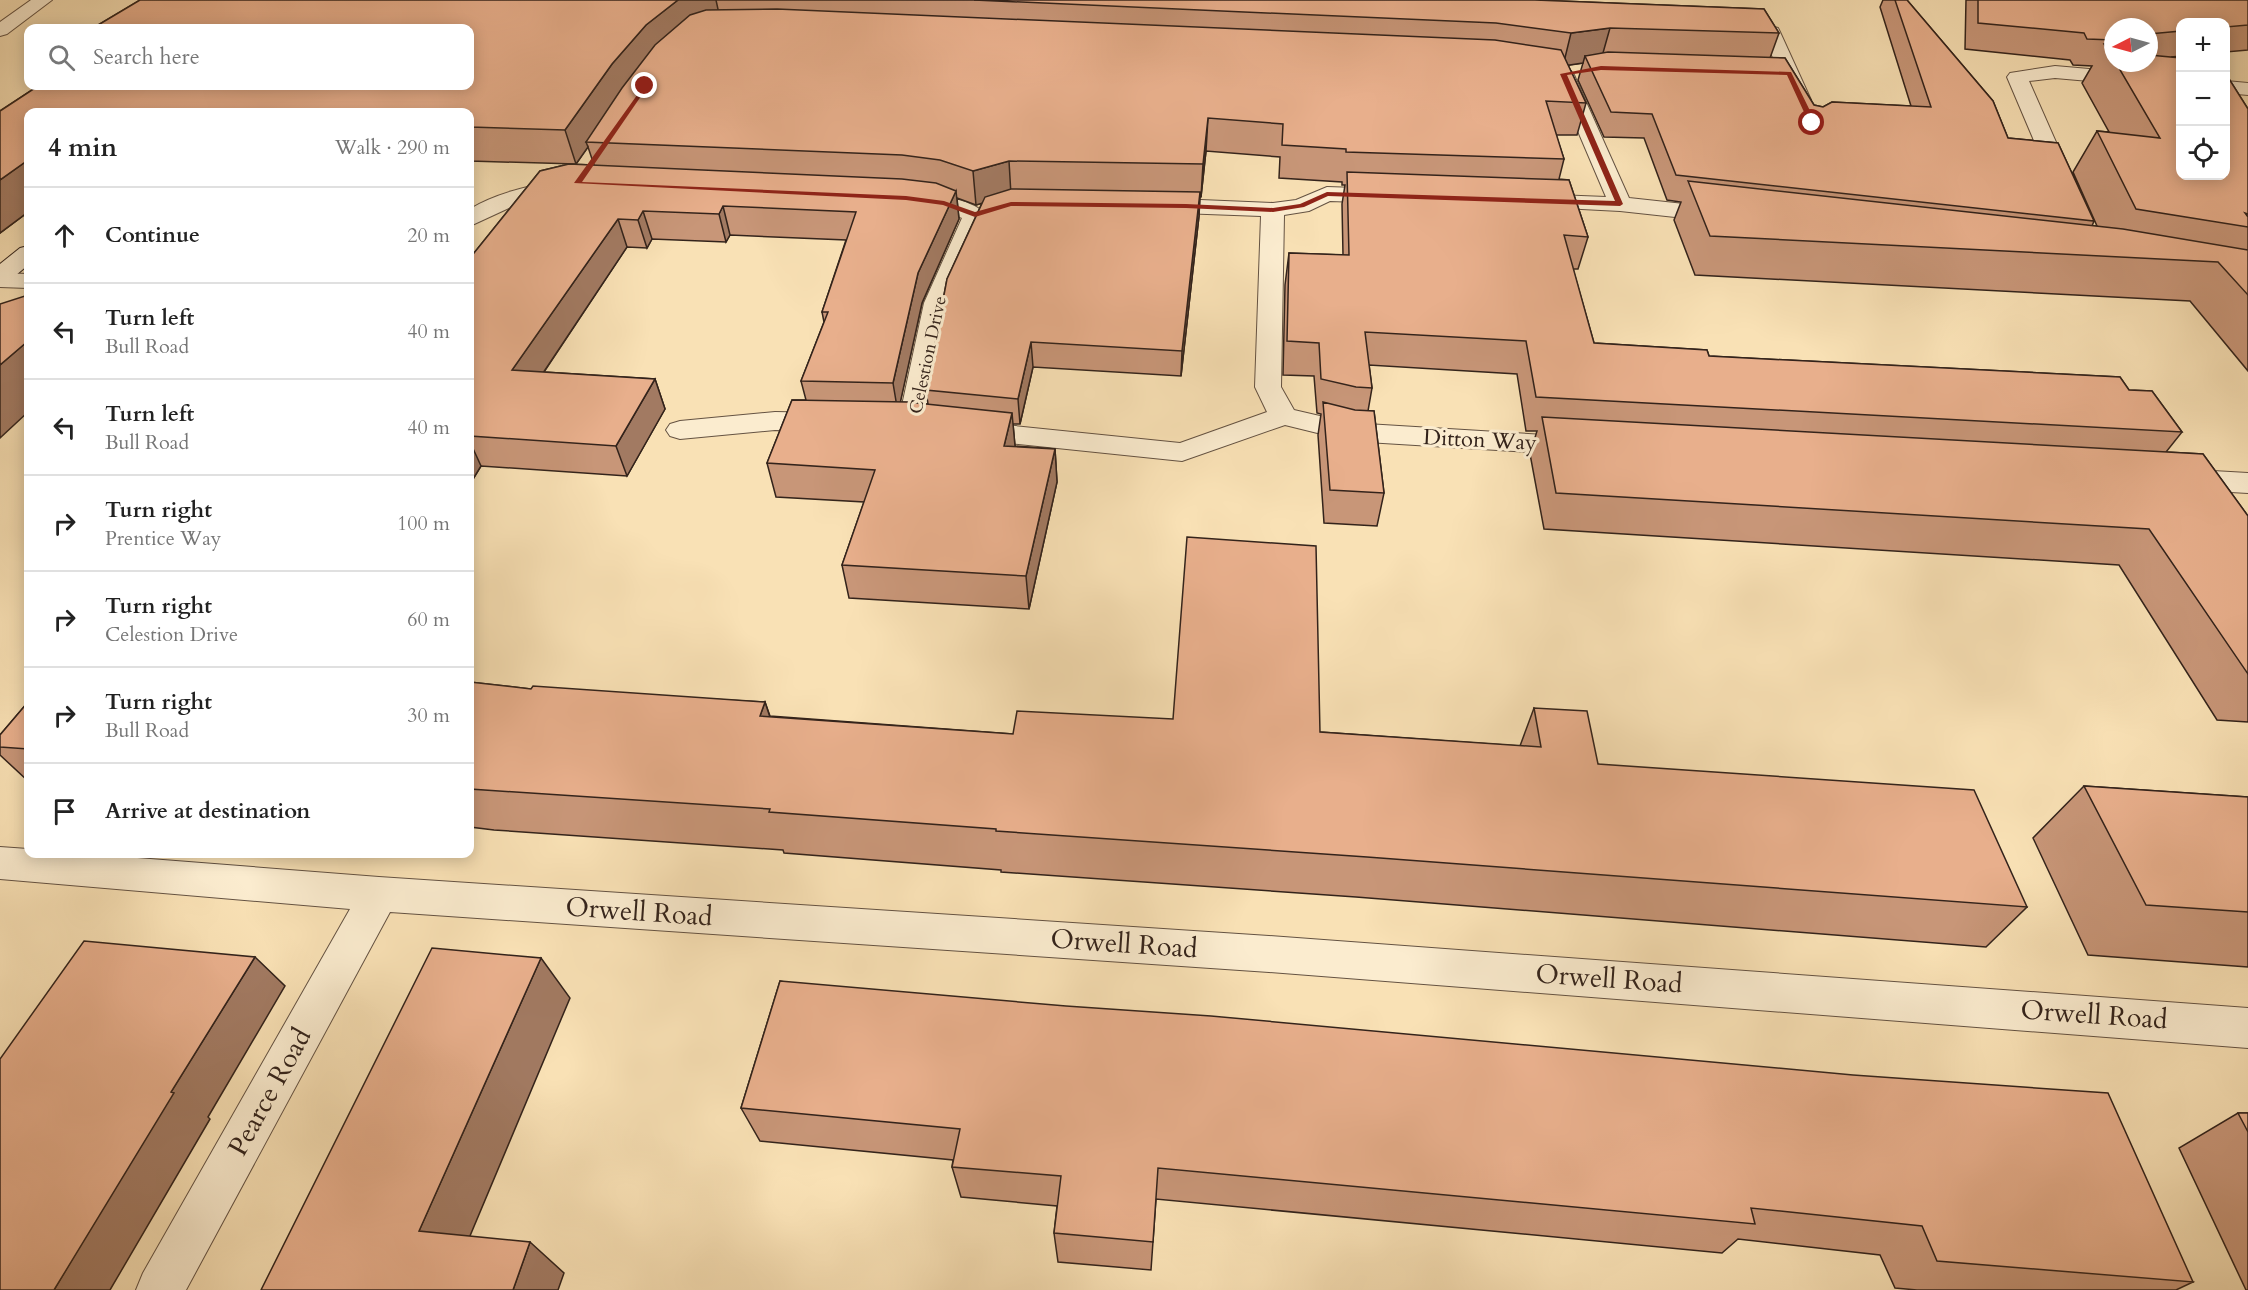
<!DOCTYPE html>
<html lang="en">
<head>
<meta charset="utf-8">
<style>
	body { margin:0; font-family:Cardo,serif; background:#f6f6f6; color:#222 }
	.controls { position:absolute; right:18px; top:18px; display:grid; overflow:hidden; border-radius:12px; box-shadow:0 3px 15px #0003 }
	.controls button { width:54px; height:54px; display:grid; place-items:center; padding:0; border:0; border-bottom:2px solid #e0e0e0; background:#fff; color:#222; font:30px sans-serif }
	.compass { position:absolute; left:2104px; top:18px; width:54px; height:54px; border-radius:50%; background:#fff; box-shadow:0 3px 15px #0003; rotate:264deg }
	.stop { position:absolute; width:18px; height:18px; margin:-14px; border:4px solid #8f2418; border-radius:50%; background:#fff }
	.stop.end { background:#8f2418; border-color:#fff; box-shadow:0 2px 6px #0008 }
	.list { margin:0; padding:0; list-style:none }
	h2 { display:flex; justify-content:space-between; align-items:center; height:78px; margin:0; padding:0 24px; font-size:26px }
	h2 small { font-size:20px; font-weight:400; color:#767676 }
	.list li { display:grid; grid-template-columns:39px 1fr auto; gap:18px; align-items:center; box-sizing:border-box; height:96px; padding:0 24px; border-top:2px solid #e0e0e0 }
	.list b { display:block; font-size:22px; white-space:nowrap }
	.list p { margin:0; font-size:20px; white-space:nowrap; color:#767676 }
	.list em { font-size:20px; font-style:normal; color:#767676 }
	.icon { flex:none; width:33px; height:33px; fill:none; stroke:currentColor; stroke-width:2; stroke-linecap:round; stroke-linejoin:round }
	.map { position:relative; flex:none; width:2248px; height:1290px; overflow:hidden }
	.search { position:absolute; background:#fff; box-shadow:0 3px 15px #0003; left:24px; top:24px; width:450px; height:66px; display:flex; align-items:center; gap:15px; box-sizing:border-box; padding:0 21px; border-radius:12px; color:#767676; font-size:22px }
	.panel { position:absolute; background:#fff; box-shadow:0 3px 15px #0003; left:24px; top:108px; width:450px; height:750px; border-radius:12px }
	.map>svg:first-child { display:block }
</style>
</head>
<body>
<div class="map">
<svg width="2248" height="1290" viewBox="0 0 2248 1290">
	<rect width="100%" height="100%" fill="#f9e1b5"/>
	<filter id="stains"><feTurbulence type="fractalNoise" baseFrequency=".00333" numOctaves="4"/><feColorMatrix values="0 0 0 0 .2 0 0 0 0 .09 0 0 0 0 .02 0 0 0 .5 -.17"/></filter>
	<radialGradient id="worn" r=".72"><stop offset=".6" stop-color="#630" stop-opacity="0"/><stop offset="1" stop-color="#630" stop-opacity=".3"/></radialGradient>
	<g fill="none" stroke-linecap="round" stroke-linejoin="round">
		<defs>
			<path id="lane" d="M31,0H52L7,34L0,36V22Z
				M1771,26L1778,28L1780,32L1811,100L1808,104H1794L1791,100L1762,32L1764,28Z"/>
			<path id="street" d="M2055,66L2180,77V89L2055,78L2029,81L2074,183L2071,188L2063,190L2055,188L2052,183L2007,77L2010,73Z
				M1564,69L1571,71L1574,75L1629,198L1721,208L1729,210L1732,215L1729,220L1721,222L1620,211L1523,206L1520,201L1523,196L1531,194L1606,197L1554,75L1557,71Z
				M2226,81L2248,83V95L2226,93Z
				M563,179L571,181L574,186L571,191L522,202L470,226V209C498,192 531,186 563,179Z
				M1327,187L1387,189L1395,191L1398,196L1395,201L1387,203L1330,201L1309,211L1284,215L1281,387L1294,410L1350,423L1578,437L1588,440L1592,446L1588,452L1578,455L1350,441L1285,425L1182,461L912,433L902,430L898,424L924,303L962,218L940,209L906,204L903,199L906,194C924,190 976,200 986,215L948,303L927,417L1180,443L1267,412L1255,387L1261,216L1153,212L1145,210L1142,205L1145,200L1153,198L1273,203L1296,200Z
				M0,273L28,274V288L0,287Z
				M775,412L827,413L837,416L841,422L837,428L827,431L775,430L680,439L670,436L666,430L670,424L680,421Z
				M2178,469L2248,473V493L2178,489L2168,486L2163,479L2168,472Z
				M0,847L28,849V854H86L379,877L1269,936L2248,1008V1048L1269,972L390,912L186,1290H136L143,1273L350,909L0,879Z"/>
			<path id="secondary" d="M28,246V265L9,281L0,283V264L20,248Z"/>
		</defs>
		<use href="#lane" stroke="#645242" stroke-width="2"/>
		<use href="#street" stroke="#645242" stroke-width="2"/>
		<use href="#secondary" stroke="#33231b" stroke-width="2"/>
		<use href="#lane" fill="#fbeccf" fill-rule="evenodd"/>
		<use href="#street" fill="#fbeccf" fill-rule="evenodd"/>
		<use href="#secondary" fill="#fbeccf" fill-rule="evenodd"/>
	</g>
	<path fill="#c89678" stroke="#33231b" stroke-width="1.5" fill-rule="evenodd" d="M140,0H1535L1764,9L1779,33L1770,58H1785L1814,105L1823,107L1832,102L1911,106L1880,7L1883,0H1907L1993,101L2008,138L2058,143L2094,221L2092,226H2097L2073,172L2097,131L2109,132L2082,83L2092,66L2073,65L2070,60L1965,49L1966,0H2248V50L2226,52V22H2181V56L2171,57L2181,58V176H2226V74L2248,109V371L2190,301L1695,275L1674,220L1681,202L1667,200L1644,138L1604,137L1578,80L1583,63L1568,65L1586,103L1577,135H1556L1564,159L1559,179L1569,180L1588,237L1578,269H1573L1594,343L1707,350L1709,356L2120,377L2129,390L2152,391L2182,432L2166,452L2203,454L2248,516V722L2217,720L2119,565L1544,529L1530,454L1537,431H1526L1517,374L1369,365L1372,388L1368,411H1374L1384,493L1377,526L1324,523L1318,435L1321,414L1317,413L1314,376L1283,375L1285,285L1289,253L1343,255L1342,204L1345,185H1342V182L1279,178L1280,157L1206,151L1201,197H1200L1199,216L1181,376L1033,367L1020,424H1013L1015,446L1055,449L1057,482L1029,609L849,598L842,565L864,502L776,497L767,463L792,400H806L801,381L824,322L822,312L846,240L730,235L726,242L652,239L647,248L627,247L544,372L655,379L665,409L627,476L481,466L470,484V258L540,171L569,164L594,165L588,147L576,164L470,161V112H28V212L0,233V111L38,86H470V28H93ZM2113,27H2149V63H2113ZM957,198L976,205L982,203L947,279L926,390L928,404L900,402L922,303L959,219Z
		M470,682L531,689L765,702L770,716L1013,734L1320,732L1520,746L1534,708L1598,764L2027,907L1986,947L1356,897L1001,872V870L784,853L783,850L494,830L470,827Z
		M28,702V781L0,755V735Z
		M2084,786L2248,797V967L2088,955L2033,838Z
		M780,981L2193,1282L2176,1290H1917L1895,1288L1880,1255L1738,1239L1722,1253L1156,1199L1151,1270L1058,1262L1054,1233L1057,1206L961,1197L952,1167L953,1160L760,1141L741,1108Z
		M2238,1113H2248V1290H2246L2179,1148Z"/>
	<path fill="#a27a62" stroke="#33231b" stroke-width="1.5" d="M678,0H716L721,23L586,142L588,147L576,164L565,130L612,64L646,25Z
		M1610,28L1601,60L1585,56L1583,63L1563,66L1571,33Z
		M1208,118L1206,151L1201,197L1203,164Z
		M28,160V212L0,233V180Z
		M1009,161L1011,195L976,205L973,171Z
		M956,191L959,219L922,303L898,413L893,383L918,273Z
		M1200,192L1199,216L1181,376L1182,351Z
		M723,206L730,235L726,242L719,214Z
		M643,211L652,239L647,248L638,220Z
		M618,219L627,247L525,400L512,370Z
		M28,341V412L0,438V365Z
		M1031,342L1033,367L1020,424L1018,399Z
		M655,379L665,409L627,476L616,446Z
		M1012,413L1015,446L1007,479L1004,446Z
		M470,442L481,466L470,484Z
		M1055,449L1057,482L1029,609L1026,576Z
		M765,702L779,745L760,716Z
		M255,957L285,986L208,1117L210,1119L110,1290H54L171,1092Z
		M541,958L570,998L459,1262L419,1231Z
		M530,1242L564,1273L558,1290H513Z"/>
	<path fill="#e8af8c" stroke="#33231b" stroke-width="1.5" d="M140,0H678L646,25L612,64L565,130L470,127V112H28V160L0,180V111L38,86H470V28H93Z
		M974,0H1535L1764,9L1779,33L1610,28L1571,33L1496,23Z
		M1895,0H1907L1993,101L2008,138L2058,143L2094,221L1676,175L1652,114L1611,112L1585,56L1608,52L1785,58L1814,105L1823,107L1832,102L1931,107Z
		M1978,0H2248V25L2226,27V22H2181V31L2149,34V27H2113V40L2087,39L2084,33L1978,23Z
		M777,9L1495,40L1561,50L1586,103L1546,101L1564,159L1346,152V149L1282,145L1283,124L1208,118L1203,164L1009,161L973,171L940,160L902,155L586,142L622,88L655,45L690,15L706,10Z
		M2104,44H2113V59Z
		M2149,55L2181,58V176H2226V74L2248,109V214L2245,213L2248,217V227L2136,209L2097,131L2160,138L2116,63H2149Z
		M569,164L902,179L936,183L956,191L918,273L893,383L801,381L828,312H822L856,212L723,206L719,214L643,211L638,220L618,219L512,370L655,379L616,446L470,436V258L540,171Z
		M1347,172L1569,180L1588,237L1564,235L1594,343L1707,350L1709,356L2120,377L2129,390L2152,391L2182,432L1536,397L1526,341L1365,332L1372,388L1356,387L1321,379L1319,343L1287,341L1289,253L1349,255Z
		M1688,181L2123,229L2248,250V295L2218,262L1710,236Z
		M1011,189L1200,192L1182,351L1031,342L1018,399L926,390L947,279L985,197Z
		M28,295V341L0,365V304Z
		M792,400L907,402L1012,413L1004,446L1055,449L1026,576L842,565L875,470L767,463Z
		M1323,402L1355,410L1374,411L1384,493L1330,490Z
		M1542,417L2203,454L2248,516V674L2149,529L1556,493Z
		M1187,537L1316,546L1320,732L1541,747L1534,708L1587,711L1598,764L1974,790L2027,907L1367,857L996,831V829L769,812L770,809L470,789V682L531,689L533,686L765,702L760,716L1013,734L1017,711L1173,719Z
		M28,702V749L0,747V735Z
		M2084,786L2248,797V912L2146,905Z
		M84,941L255,957L171,1092L174,1093L54,1290H0V1059Z
		M432,948L541,958L419,1231L530,1242L513,1290H261Z
		M780,981L1066,1006L1211,1016L1853,1075L2108,1093L2193,1282L1937,1261L1922,1226L1751,1208L1755,1224L1158,1168L1153,1242L1054,1233L1061,1176L952,1167L960,1129L741,1108Z
		M2238,1113H2248V1132Z"/>
	<path fill="#8f2418" d="M1601,66L1791,72L1816,123L1812,125L1809,123L1787,75L1601,70L1567,75L1623,204L1620,206L1328,196L1304,207L1273,212L1186,208L1011,206L975,217L943,205L906,200L574,183L645,84L648,86L582,182L906,196L944,201L975,212L1011,202L1186,204L1273,208L1300,204L1327,192L1615,201L1560,74Z"/>
	<g text-anchor="middle" dominant-baseline="central" stroke-width="6" stroke-linejoin="round" paint-order="stroke">
		<g font-size="18" fill="#33231b" stroke="#fbeccf">
			<text transform="translate(928 355) rotate(-78)">Celestion Drive</text>
		</g>
		<g font-size="22" fill="#33231b" stroke="#fbeccf">
			<text transform="translate(1480 440) rotate(3)">Ditton Way</text>
		</g>
		<g font-size="27" fill="#33231b" stroke="#fbeccf">
			<text transform="translate(639 912) rotate(4)">Orwell Road</text>
			<text transform="translate(1124 944) rotate(4)">Orwell Road</text>
			<text transform="translate(1609 979) rotate(4)">Orwell Road</text>
			<text transform="translate(2094 1015) rotate(4)">Orwell Road</text>
			<text transform="translate(270 1092) rotate(-61)">Pearce Road</text>
		</g>
	</g>
	<rect width="100%" height="100%" filter="url(#stains)"/>
	<rect width="100%" height="100%" fill="url(#worn)"/>
</svg>
<div class="controls">
<button>+</button>
<button>−</button>
<button><svg class="icon" aria-label="locate" viewBox="0 0 24 24"><circle cx="12" cy="12" r="6"/><path d="M12 2v4M12 18v4M2 12h4M18 12h4"/></svg></button>
</div>
<svg class="compass" viewBox="-18 -18 36 36"><path d="M0-13l5 13h-10z" fill="#e53935"/><path d="M0 13l5-13h-10z" fill="#767676"/></svg>
<div class="stop" style="left:1812px;top:123px"></div>
<div class="stop end" style="left:645px;top:86px"></div>
<div class="search"><svg class="icon" aria-label="search" viewBox="0 0 24 24"><circle cx="10" cy="10" r="6"/><path d="M15 15l6 6"/></svg>Search here</div>
<section class="panel">
<h2>4 min<small>Walk · 290 m</small></h2>
<ul class="list">
<li><svg class="icon" aria-label="ahead" viewBox="0 0 24 24"><path d="M12 20V5M6 11l6-6 6 6"/></svg><div><b>Continue</b></div><em>20 m</em></li>
<li><svg class="icon" aria-label="left" viewBox="0 0 24 24"><path d="M17 20v-9H6M10 6l-5 5 5 5"/></svg><div><b>Turn left</b><p>Bull Road</p></div><em>40 m</em></li>
<li><svg class="icon" aria-label="left" viewBox="0 0 24 24"><path d="M17 20v-9H6M10 6l-5 5 5 5"/></svg><div><b>Turn left</b><p>Bull Road</p></div><em>40 m</em></li>
<li><svg class="icon" aria-label="right" viewBox="0 0 24 24"><path d="M7 20v-9h11M14 6l5 5-5 5"/></svg><div><b>Turn right</b><p>Prentice Way</p></div><em>100 m</em></li>
<li><svg class="icon" aria-label="right" viewBox="0 0 24 24"><path d="M7 20v-9h11M14 6l5 5-5 5"/></svg><div><b>Turn right</b><p>Celestion Drive</p></div><em>60 m</em></li>
<li><svg class="icon" aria-label="right" viewBox="0 0 24 24"><path d="M7 20v-9h11M14 6l5 5-5 5"/></svg><div><b>Turn right</b><p>Bull Road</p></div><em>30 m</em></li>
<li><svg class="icon" aria-label="arrive" viewBox="0 0 24 24"><path d="M6 21V4h12l-3 4 3 4H6"/></svg><div><b>Arrive at destination</b></div></li>
</ul>
</section>
</div>
</body>
</html>
